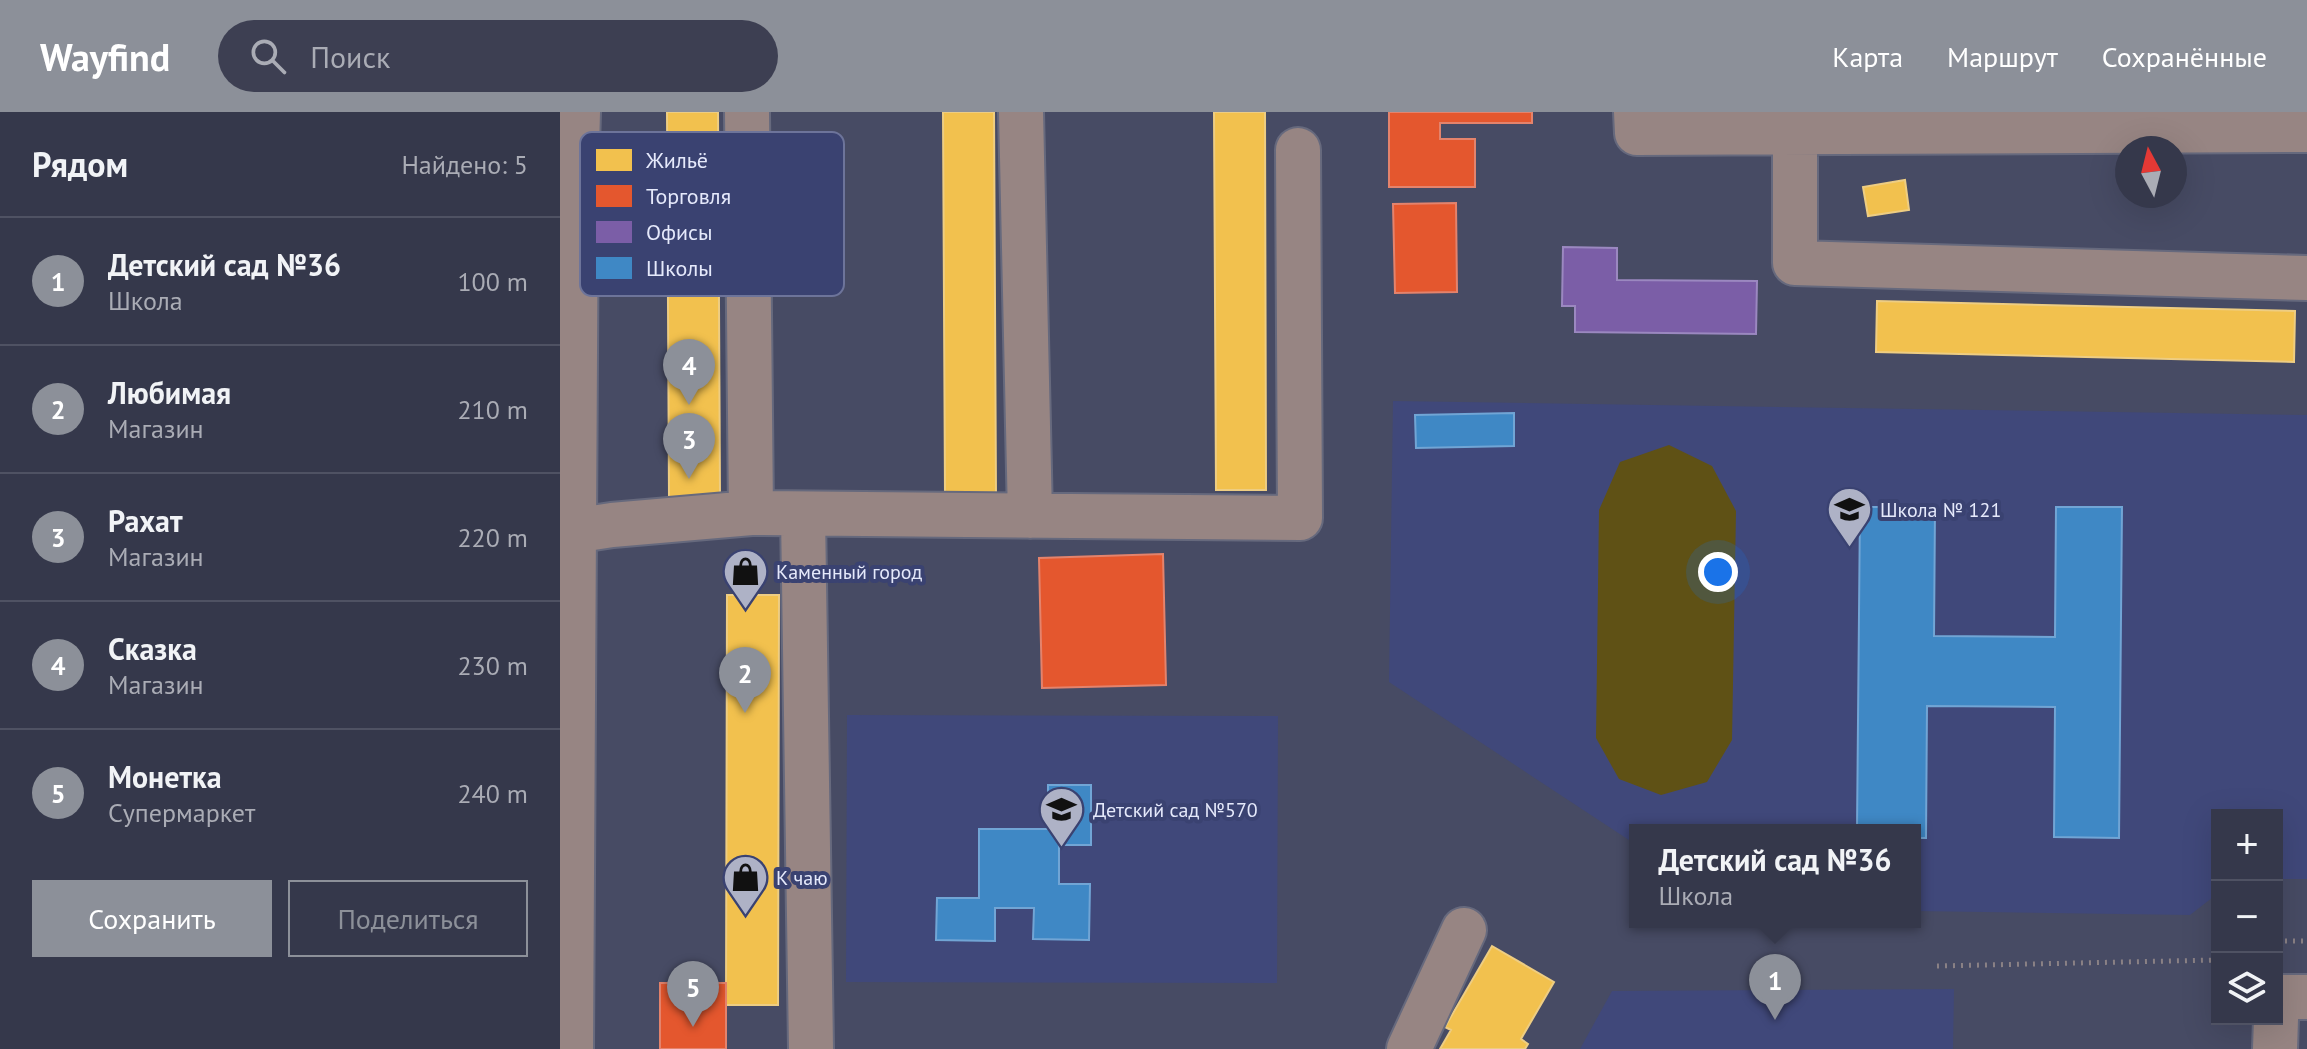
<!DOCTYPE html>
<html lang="ru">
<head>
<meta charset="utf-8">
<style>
	body { margin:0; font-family:"PT Sans",sans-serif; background:#3d3f52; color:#f1f3f6 }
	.controls { position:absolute; right:24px; bottom:24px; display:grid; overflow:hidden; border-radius:0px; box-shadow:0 8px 32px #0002 }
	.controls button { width:72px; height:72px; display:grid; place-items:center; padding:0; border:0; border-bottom:2px solid #4f5263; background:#35384b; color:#f1f3f6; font:40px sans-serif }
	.compass { position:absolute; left:1555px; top:24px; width:72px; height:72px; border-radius:50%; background:#35384b; box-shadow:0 8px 32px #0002; rotate:353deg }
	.you { position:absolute; left:1158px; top:460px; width:28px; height:28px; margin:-20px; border:6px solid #fff; border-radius:50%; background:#1a73e8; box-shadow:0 0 0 12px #1a73e833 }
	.badge { display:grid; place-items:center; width:52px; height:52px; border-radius:50%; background:#8c9099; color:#fff; font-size:26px; font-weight:700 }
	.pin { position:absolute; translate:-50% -66px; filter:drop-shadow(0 2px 4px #0008) }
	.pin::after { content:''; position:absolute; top:42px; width:28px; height:24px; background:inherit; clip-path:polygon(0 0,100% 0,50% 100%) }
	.popup { position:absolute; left:1069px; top:712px; width:292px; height:104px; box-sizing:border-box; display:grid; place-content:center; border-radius:0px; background:#35384b; filter:drop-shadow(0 2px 6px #0005); font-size:26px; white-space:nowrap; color:#aaacb5 }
	.popup b { font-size:30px; color:#f1f3f6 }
	.popup::after { content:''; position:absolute; left:50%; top:100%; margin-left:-16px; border:16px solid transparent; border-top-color:#35384b }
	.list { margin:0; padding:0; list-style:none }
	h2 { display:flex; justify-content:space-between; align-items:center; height:104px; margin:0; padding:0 32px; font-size:34px }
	h2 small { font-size:26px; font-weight:400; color:#aaacb5 }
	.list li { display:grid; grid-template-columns:52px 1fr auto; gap:24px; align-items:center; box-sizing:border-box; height:128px; padding:0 32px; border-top:2px solid #4f5263 }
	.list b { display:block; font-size:30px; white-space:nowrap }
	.list p { margin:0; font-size:26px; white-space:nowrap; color:#aaacb5 }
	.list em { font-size:26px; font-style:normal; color:#aaacb5 }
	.actions { display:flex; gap:16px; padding:24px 32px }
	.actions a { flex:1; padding:18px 0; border:2px solid #8c9099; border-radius:0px; text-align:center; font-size:28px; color:#8c9099 }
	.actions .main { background:#8c9099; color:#fff }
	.icon { flex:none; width:44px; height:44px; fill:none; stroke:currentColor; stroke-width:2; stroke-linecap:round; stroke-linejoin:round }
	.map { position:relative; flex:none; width:1747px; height:937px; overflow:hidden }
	header { display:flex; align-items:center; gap:48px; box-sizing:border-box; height:112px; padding:0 40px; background:#8c9099; color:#fff }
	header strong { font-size:38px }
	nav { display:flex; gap:44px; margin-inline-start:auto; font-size:28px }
	.search { width:560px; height:72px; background:#3d3f52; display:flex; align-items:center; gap:20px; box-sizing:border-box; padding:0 28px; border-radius:44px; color:#aaacb5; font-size:30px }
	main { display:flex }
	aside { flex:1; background:#35384b }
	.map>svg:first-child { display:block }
</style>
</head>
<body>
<header>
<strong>Wayfind</strong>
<div class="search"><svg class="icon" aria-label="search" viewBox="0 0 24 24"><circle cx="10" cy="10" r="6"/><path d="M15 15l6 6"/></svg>Поиск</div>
<nav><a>Карта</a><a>Маршрут</a><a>Сохранённые</a></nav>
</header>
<main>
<aside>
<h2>Рядом<small>Найдено: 5</small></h2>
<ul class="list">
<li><span class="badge">1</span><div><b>Детский сад №36</b><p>Школа</p></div><em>100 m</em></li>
<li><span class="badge">2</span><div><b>Любимая</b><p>Магазин</p></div><em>210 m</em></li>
<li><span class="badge">3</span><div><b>Рахат</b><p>Магазин</p></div><em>220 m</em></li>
<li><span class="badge">4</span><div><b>Сказка</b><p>Магазин</p></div><em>230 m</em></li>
<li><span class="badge">5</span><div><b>Монетка</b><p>Супермаркет</p></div><em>240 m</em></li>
</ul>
<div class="actions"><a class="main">Сохранить</a><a>Поделиться</a></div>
</aside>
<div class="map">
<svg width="1747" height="937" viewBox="0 0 1747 937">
	<rect width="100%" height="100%" fill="#474b64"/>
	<path fill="#40487a" d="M833,289L1747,303V767H1717V703H1657V782L1630,803L1355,799V718H1075V732L829,570Z
		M287,603L718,604L717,871L286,870Z
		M1394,877L1393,937H1020L1052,879Z"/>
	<path fill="#5f5115" d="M1109,333L1152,354L1176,399L1172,628L1147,670L1101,683L1059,667L1036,626L1039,398L1060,350Z"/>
	<path fill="#f2c14e" stroke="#eecd82" stroke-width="2" d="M107,0H158L160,385H109Z
		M383,0H434L436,382L385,383Z
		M654,0H705L706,378H656Z
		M1345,68L1349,98L1308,104L1303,75Z
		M1317,189L1735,199L1734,250L1316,240Z
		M167,483H219L218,893H166Z
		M932,834L994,870L961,927L968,932L965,937H880L891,918L885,915Z"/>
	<path fill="#e4572e" stroke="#e4836c" stroke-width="2" d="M829,0H972V11H880V27H915V75H829Z
		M896,91L897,180L835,181L833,92Z
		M603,442L606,573L482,576L479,446Z
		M100,871H166V937H100Z"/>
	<path fill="#7b5ea7" stroke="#9b88c0" stroke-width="2" d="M1003,135L1057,136V168L1197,169L1196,222L1015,220V194H1002Z"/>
	<path fill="#3f88c5" stroke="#71a5d5" stroke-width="2" d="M954,301V334L856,336L855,303Z
		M1300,395H1375L1374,524L1495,525L1496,395H1562L1559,726L1494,725L1495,595L1367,594L1366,726H1355V718H1297Z
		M488,673H531V733H499V772H530L529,828L473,827L474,796H435V829L376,828L377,786H419V717H488Z"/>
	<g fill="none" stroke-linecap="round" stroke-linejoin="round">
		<defs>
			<path id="minor" d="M187,0L191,401
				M461,0L470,404
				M1076,0L1077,21L1747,18
				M1235,20V151L1747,166
				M243,402L251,937
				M0,421L52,413L191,401L740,406L738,38
				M1717,885H1747
				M11,937L16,69L18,0
				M849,937L904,818
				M1715,937L1716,907"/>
		</defs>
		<use href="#minor" stroke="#66697d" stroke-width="48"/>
		<path stroke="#8a8185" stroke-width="5" stroke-dasharray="2 6" stroke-linecap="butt" d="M1717,829H1747
			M1377,854L1657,848"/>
		<use href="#minor" stroke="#978583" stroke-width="44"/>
	</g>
	<defs>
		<symbol id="school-pin" viewBox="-11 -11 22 30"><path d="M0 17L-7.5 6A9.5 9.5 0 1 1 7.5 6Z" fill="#aeb2c6" stroke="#3a4271"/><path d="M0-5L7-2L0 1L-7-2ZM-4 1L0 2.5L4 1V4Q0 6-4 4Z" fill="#111"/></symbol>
		<symbol id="shop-pin" viewBox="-11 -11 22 30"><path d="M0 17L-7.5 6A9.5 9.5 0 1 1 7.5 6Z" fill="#aeb2c6" stroke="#3a4271"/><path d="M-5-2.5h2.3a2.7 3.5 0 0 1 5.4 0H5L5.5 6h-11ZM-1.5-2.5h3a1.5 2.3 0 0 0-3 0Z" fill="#111"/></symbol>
	</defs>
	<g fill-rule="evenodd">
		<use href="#school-pin" x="1264" y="372" width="51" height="69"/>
		<use href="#shop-pin" x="160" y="434" width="51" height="69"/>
		<use href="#school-pin" x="476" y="672" width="51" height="69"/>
		<use href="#shop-pin" x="160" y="740" width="51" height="69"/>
	</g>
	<g text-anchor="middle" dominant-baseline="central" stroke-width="8" stroke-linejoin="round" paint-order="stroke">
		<g font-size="20" fill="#e5e9fb" stroke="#3a4271" text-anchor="start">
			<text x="1320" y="398">Школа № 121</text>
			<text x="216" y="460">Каменный город</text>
			<text x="533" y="698">Детский сад №570</text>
			<text x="216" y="766">К чаю</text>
		</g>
	</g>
	<rect x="20" y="20" width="264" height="164" rx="12" fill="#3a4271" stroke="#6d749a" stroke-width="2"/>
	<rect x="36" y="37" width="36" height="22" fill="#f2c14e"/>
	<rect x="36" y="73" width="36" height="22" fill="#e4572e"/>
	<rect x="36" y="109" width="36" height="22" fill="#7b5ea7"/>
	<rect x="36" y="145" width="36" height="22" fill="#3f88c5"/>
	<g font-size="22" fill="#e5e9fb">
		<text x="86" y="56">Жильё</text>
		<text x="86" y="92">Торговля</text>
		<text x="86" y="128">Офисы</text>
		<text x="86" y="164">Школы</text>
	</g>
</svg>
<div class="controls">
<button>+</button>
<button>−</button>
<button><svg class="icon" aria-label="layers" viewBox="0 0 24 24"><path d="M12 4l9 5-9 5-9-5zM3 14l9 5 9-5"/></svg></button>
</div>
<svg class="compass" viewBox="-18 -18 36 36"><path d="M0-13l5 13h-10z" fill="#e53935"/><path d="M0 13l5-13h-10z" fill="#aaacb5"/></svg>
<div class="you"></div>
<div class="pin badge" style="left:1215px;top:908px">1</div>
<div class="popup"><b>Детский сад №36</b>Школа</div>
<div class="pin badge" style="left:185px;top:601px">2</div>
<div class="pin badge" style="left:129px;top:367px">3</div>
<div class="pin badge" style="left:129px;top:293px">4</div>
<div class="pin badge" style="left:133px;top:915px">5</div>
</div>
</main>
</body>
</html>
